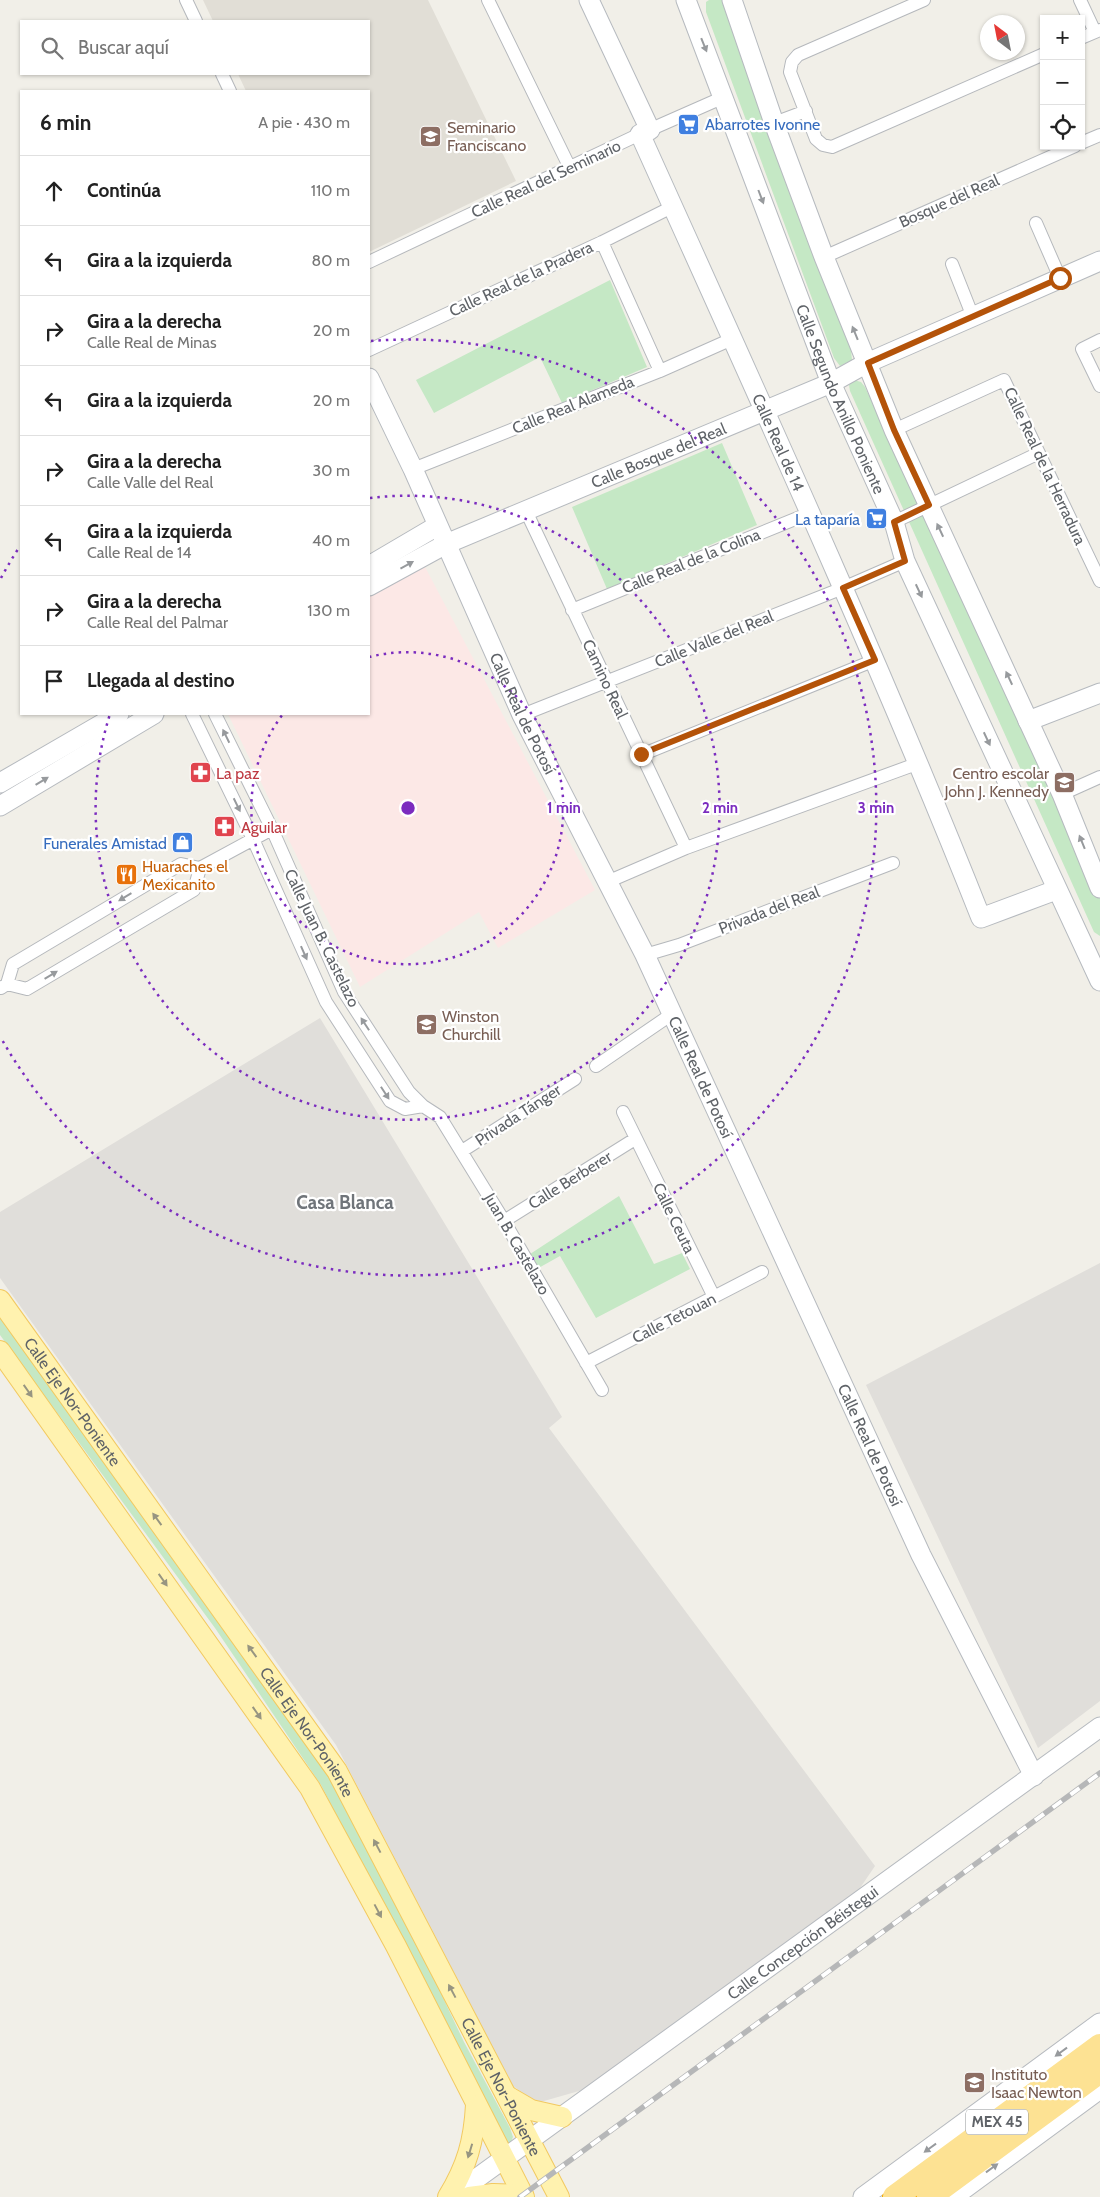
<!DOCTYPE html>
<html lang="es">
<head>
<meta charset="utf-8">
<style>
	body { margin:0; font-family:Cabin,sans-serif; background:#f6f6f6; color:#222 }
	.controls { position:absolute; right:15px; top:15px; display:grid; overflow:hidden; border-radius:0px; box-shadow:0 1px 4px #0004 }
	.controls button { width:45px; height:45px; display:grid; place-items:center; padding:0; border:0; border-bottom:1px solid #e0e0e0; background:#fff; color:#222; font:25px sans-serif }
	.compass { position:absolute; left:980px; top:15px; width:45px; height:45px; border-radius:50%; background:#fff; box-shadow:0 1px 4px #0004; rotate:328deg }
	.stop { position:absolute; width:15px; height:15px; margin:-11px; border:4px solid #b45309; border-radius:50%; background:#fff }
	.stop.end { background:#b45309; border-color:#fff; box-shadow:0 1px 5px #0008 }
	.list { margin:0; padding:0; list-style:none }
	h2 { display:flex; justify-content:space-between; align-items:center; height:65px; margin:0; padding:0 20px; font-size:21px }
	h2 small { font-size:16px; font-weight:400; color:#767676 }
	.list li { display:grid; grid-template-columns:32px 1fr auto; gap:15px; align-items:center; box-sizing:border-box; height:70px; padding:0 20px; border-top:1px solid #e0e0e0 }
	.list b { display:block; font-size:19px; white-space:nowrap }
	.list p { margin:0; font-size:16px; white-space:nowrap; color:#767676 }
	.list em { font-size:16px; font-style:normal; color:#767676 }
	.icon { flex:none; width:28px; height:28px; fill:none; stroke:currentColor; stroke-width:2; stroke-linecap:round; stroke-linejoin:round }
	.map { position:relative; flex:none; width:1100px; height:2197px; overflow:hidden }
	.search { position:absolute; background:#fff; box-shadow:0 1px 4px #0004; left:20px; top:20px; width:350px; height:55px; display:flex; align-items:center; gap:12px; box-sizing:border-box; padding:0 18px; border-radius:0px; color:#767676; font-size:19px }
	.panel { position:absolute; background:#fff; box-shadow:0 1px 4px #0004; left:20px; top:90px; width:350px; height:625px; border-radius:0px }
	.map>svg:first-child { display:block }
</style>
</head>
<body>
<div class="map">
<svg width="1100" height="2197" viewBox="0 0 1100 2197">
	<rect width="100%" height="100%" fill="#f1efe8"/>
	<path fill="#e0deda" d="M320,1018L562,1417L549,1428L875,1866L858,1891L593,2087L537,2103L513,2086L336,1745L0,1278V1212Z
		M1100,1263V1701L1038,1748L866,1385Z"/>
	<path fill="#e1ded6" d="M203,0H428L516,181L369,252V91H246L238,74H369V21H213Z"/>
	<path fill="#fce8e6" d="M423,563L595,890L498,948L479,912L360,987L228,714H369V596Z"/>
	<path fill="#c5e8c5" d="M709,0H722L786,181L851,350L852,360L840,366L834,358L706,12V2Z
		M610,280L647,367L562,403L540,357L434,413L416,380Z
		M854,380L861,382L865,387L1100,897V936L1094,932L850,391L849,385Z
		M722,443L757,525L607,589L572,507Z
		M619,1196L654,1264L682,1253L690,1269L596,1318L560,1256L535,1270L527,1256Z
		M0,1315L296,1727L337,1789L410,1928L464,2042L510,2128L513,2137L510,2144L505,2143L321,1785L215,1628L0,1335Z"/>
	<g fill="none" stroke-linecap="round" stroke-linejoin="round">
		<defs>
			<path id="street" d="M186,0L196,21
				M488,0L570,168
				M924,0L798,55L792,62L790,72L816,139L823,145L832,147L1044,54
				M1080,0L1095,32
				M1081,38L1100,30
				M222,74L230,91
				M774,123L806,111
				M1081,143L1100,135
				M1036,223L1060,278
				M602,242L660,371
				M824,257L1075,146
				M369,262L640,134L724,97
				M952,264L973,317
				M1100,340L1082,349L1100,386
				M369,350L602,242L672,207
				M894,430L1004,380L1100,581
				M413,469L660,371L732,339
				M525,509L686,848
				M894,522L1039,453
				M572,610L810,513
				M192,714L253,839L326,1002L390,1101L405,1109L423,1106
				M215,714L272,829L344,992L409,1092L423,1106L440,1117L504,1221L602,1390
				M522,715L843,588L905,561
				M641,755L875,660
				M1062,794L1100,777
				M607,882L686,848L919,763
				M645,955L679,945L893,863
				M7,984L13,964L181,864L200,868L272,829
				M1,988L7,984L27,989L194,890L200,868
				M596,1066L672,1014
				M623,1112L714,1297
				M462,1151L575,1079
				M504,1221L635,1139
				M586,1363L762,1272"/>
			<g id="secondary">
				<path d="M589,0L650,130"/>
				<path id="s1" d="M686,0L831,383L894,522L905,561L1100,981"/>
				<path d="M732,0L774,123L824,257L894,430L1062,794L1100,888"/>
				<path id="s2" d="M640,134C757,394 876,653 981,918L1056,890"/>
				<path id="s3" d="M369,378L413,469L522,715L645,955L921,1555L1034,1776"/>
				<path d="M369,566L437,526"/>
				<path id="s4" d="M369,586L446,544L831,383L867,363L1100,261"/>
				<path d="M1028,721L1100,693"/>
				<path d="M0,783L119,714"/>
				<path d="M0,806L154,714"/>
				<path id="s5" d="M451,2197L1100,1727"/>
				<path d="M863,2197L1100,2023"/>
				<path d="M953,2197L1100,2089"/>
			</g>
			<g id="primary">
				<path id="s6" d="M0,1300L337,1771L559,2197"/>
				<path d="M0,1351L310,1788L396,1946L524,2197"/>
				<path d="M507,2096L531,2110L562,2117"/>
				<path d="M448,2197C467,2166 474,2141 476,2105"/>
				<path d="M469,2197L493,2194L523,2195"/>
			</g>
			<path id="highway" d="M895,2197L1100,2046
				M929,2197L1100,2071"/>
		</defs>
		<use href="#street" stroke="#b5b8bc" stroke-width="14"/>
		<use href="#secondary" stroke="#b6babf" stroke-width="21"/>
		<use href="#primary" stroke="#f2c960" stroke-width="22"/>
		<use href="#highway" stroke="#f9ab00" stroke-width="26"/>
		<use href="#street" stroke="#fff" stroke-width="12"/>
		<use href="#secondary" stroke="#fff" stroke-width="19"/>
		<use href="#primary" stroke="#fff2af" stroke-width="20"/>
		<use href="#highway" stroke="#fde293" stroke-width="24"/>
		<defs>
			<path id="rail" d="M520,2197L1100,1773"/>
		</defs>
		<use href="#rail" stroke="#b6b7b8" stroke-width="5.5"/>
		<use href="#rail" stroke="#fff" stroke-width="4" stroke-dasharray="11" stroke-linecap="butt"/>
	</g>
	<defs><path id="oneway-solid" d="M-6-.8H1V-3.2L6.5 0L1 3.2V.8H-6Z" transform="scale(1.25)"/></defs>
	<g fill="#979a9d">
		<use href="#oneway-solid" transform="translate(704 45) rotate(68)"/>
		<use href="#oneway-solid" transform="translate(761 197) rotate(69)"/>
		<use href="#oneway-solid" transform="translate(855 333) rotate(-112)"/>
		<use href="#oneway-solid" transform="translate(940 530) rotate(-115)"/>
		<use href="#oneway-solid" transform="translate(407 565) rotate(-29)"/>
		<use href="#oneway-solid" transform="translate(919 591) rotate(65)"/>
		<use href="#oneway-solid" transform="translate(1009 678) rotate(-115)"/>
		<use href="#oneway-solid" transform="translate(226 736) rotate(-116)"/>
		<use href="#oneway-solid" transform="translate(987 739) rotate(65)"/>
		<use href="#oneway-solid" transform="translate(42 781) rotate(-31)"/>
		<use href="#oneway-solid" transform="translate(237 805) rotate(64)"/>
		<use href="#oneway-solid" transform="translate(1082 842) rotate(-112)"/>
		<use href="#oneway-solid" transform="translate(125 897) rotate(149)"/>
		<use href="#oneway-solid" transform="translate(304 953) rotate(66)"/>
		<use href="#oneway-solid" transform="translate(51 975) rotate(-31)"/>
		<use href="#oneway-solid" transform="translate(365 1024) rotate(-123)"/>
		<use href="#oneway-solid" transform="translate(385 1093) rotate(57)"/>
		<use href="#oneway-solid" transform="translate(1061 2052) rotate(144)"/>
		<use href="#oneway-solid" transform="translate(930 2148) rotate(144)"/>
		<use href="#oneway-solid" transform="translate(992 2168) rotate(-36)"/>
	</g>
	<g fill="#979581">
		<use href="#oneway-solid" transform="translate(28 1391) rotate(55)"/>
		<use href="#oneway-solid" transform="translate(157 1519) rotate(-126)"/>
		<use href="#oneway-solid" transform="translate(163 1580) rotate(55)"/>
		<use href="#oneway-solid" transform="translate(252 1651) rotate(-126)"/>
		<use href="#oneway-solid" transform="translate(257 1713) rotate(55)"/>
		<use href="#oneway-solid" transform="translate(377 1846) rotate(-118)"/>
		<use href="#oneway-solid" transform="translate(378 1911) rotate(62)"/>
		<use href="#oneway-solid" transform="translate(452 1991) rotate(-118)"/>
		<use href="#oneway-solid" transform="translate(470 2151) rotate(107)"/>
	</g>
	<g fill="none" stroke-linecap="round" stroke-linejoin="round">
		<path stroke="#b45309" stroke-width="6" d="M641,754L875,660L843,588L905,561L894,522L929,505L894,430L868,363L1060,278"/>
	</g>
	<g fill="none" stroke="#7b2cbf" stroke-width="2.5" stroke-dasharray="2.5 5">
		<path d="M369 657A156 156 0 1 1 283 714"/>
		<path d="M370 498A312 312 0 1 1 110 714"/>
		<path d="M1 578A468 468 0 0 1 20 546M371 341A468 468 0 1 1 1 1038"/>
	</g>
	<defs>
		<symbol id="supermarket-square" viewBox="-11 -11 22 22"><rect x="-9" y="-9" width="18" height="18" rx="4" fill="#3f7fe0" stroke="#fff"/><path d="M-6-5.5h2.5l.6 2H6L4.5 2H-2.5L-4.4-4H-6ZM-1.5 3.2a1.3 1.3 0 1 0 .1 0ZM3 3.2a1.3 1.3 0 1 0 .1 0Z" fill="#fff"/></symbol>
		<symbol id="university-square" viewBox="-11 -11 22 22"><rect x="-9" y="-9" width="18" height="18" rx="4" fill="#8d6e63" stroke="#fff"/><path d="M0-5L7-2L0 1L-7-2ZM-4 1L0 2.5L4 1V4Q0 6-4 4Z" fill="#fff"/></symbol>
		<symbol id="pharmacy-square" viewBox="-11 -11 22 22"><rect x="-9" y="-9" width="18" height="18" rx="4" fill="#e0444e" stroke="#fff"/><path d="M-2-6h4v4h4v4h-4v4h-4v-4h-4v-4h4Z" fill="#fff"/></symbol>
		<symbol id="school-square" viewBox="-11 -11 22 22"><rect x="-9" y="-9" width="18" height="18" rx="4" fill="#8d6e63" stroke="#fff"/><path d="M0-5L7-2L0 1L-7-2ZM-4 1L0 2.5L4 1V4Q0 6-4 4Z" fill="#fff"/></symbol>
		<symbol id="shop-square" viewBox="-11 -11 22 22"><rect x="-9" y="-9" width="18" height="18" rx="4" fill="#3f7fe0" stroke="#fff"/><path d="M-5-2.5h2.3a2.7 3.5 0 0 1 5.4 0H5L5.5 6h-11ZM-1.5-2.5h3a1.5 2.3 0 0 0-3 0Z" fill="#fff"/></symbol>
		<symbol id="restaurant-square" viewBox="-11 -11 22 22"><rect x="-9" y="-9" width="18" height="18" rx="4" fill="#e8710a" stroke="#fff"/><path d="M-5-6h1v4h1v-4h1v4h1v-4h1v5L-1.5 .5V6h-2V.5L-5-1ZM5-6V6H3V1.5H1.5Q1.5-4 5-6Z" fill="#fff"/></symbol>
	</defs>
	<g fill-rule="evenodd">
		<use href="#supermarket-square" x="676" y="112" width="25" height="25"/>
		<use href="#university-square" x="418" y="124" width="25" height="25"/>
		<use href="#supermarket-square" x="864" y="506" width="25" height="25"/>
		<use href="#pharmacy-square" x="188" y="760" width="25" height="25"/>
		<use href="#school-square" x="1052" y="770" width="25" height="25"/>
		<use href="#pharmacy-square" x="212" y="814" width="25" height="25"/>
		<use href="#shop-square" x="170" y="830" width="25" height="25"/>
		<use href="#restaurant-square" x="114" y="862" width="25" height="25"/>
		<use href="#school-square" x="414" y="1012" width="25" height="25"/>
		<use href="#school-square" x="962" y="2070" width="25" height="25"/>
	</g>
	<g text-anchor="middle" dominant-baseline="central" stroke-width="4.5" stroke-linejoin="round" paint-order="stroke">
		<rect fill="#fff" stroke="#8f9295" stroke-width="1" x="966" y="2109.5" width="62" height="25" rx="4"/>
		<g font-size="15" font-weight="bold" fill="#5f6368">
			<text x="997" y="2122">MEX 45</text>
		</g>
		<g font-size="16" fill="#366cbe" stroke="#fff" text-anchor="end">
			<text x="705" y="124" text-anchor="start">Abarrotes Ivonne</text>
			<text x="860" y="519">La taparía</text>
			<text x="167" y="843">Funerales Amistad</text>
		</g>
		<g font-size="16" fill="#785e54" stroke="#fff" text-anchor="start">
			<text x="447" y="127">Seminario<tspan x="447" dy="18">Franciscano</tspan></text>
			<text x="1049" y="773" text-anchor="end">Centro escolar<tspan x="1049" dy="18">John J. Kennedy</tspan></text>
			<text x="442" y="1016">Winston<tspan x="442" dy="18">Churchill</tspan></text>
			<text x="991" y="2074">Instituto<tspan x="991" dy="18">Isaac Newton</tspan></text>
		</g>
		<g font-size="16" fill="#5f6368" stroke="#fff">
			<text transform="translate(546 179) rotate(-25)">Calle Real del Seminario</text>
			<text transform="translate(949 201) rotate(-24)">Bosque del Real</text>
			<text transform="translate(521 279) rotate(-25)">Calle Real de la Pradera</text>
			<text stroke="none"><textPath href="#s1" startOffset="428">Calle Segundo Anillo Poniente</textPath></text>
			<text transform="translate(573 405) rotate(-22)">Calle Real Alameda</text>
			<text stroke="none"><textPath href="#s2" startOffset="338">Calle Real de 14</textPath></text>
			<text stroke="none"><textPath href="#s4" startOffset="318">Calle Bosque del Real</textPath></text>
			<text transform="translate(1045 466) rotate(65)">Calle Real de la Herradura</text>
			<text transform="translate(691 561) rotate(-22)">Calle Real de la Colina</text>
			<text transform="translate(714 639) rotate(-22)">Calle Valle del Real</text>
			<text transform="translate(605 679) rotate(65)">Camino Real</text>
			<text stroke="none"><textPath href="#s3" startOffset="369">Calle Real de Potosí</textPath></text>
			<text transform="translate(769 910) rotate(-21)">Privada del Real</text>
			<text transform="translate(322 938) rotate(64)">Calle Juan B. Castelazo</text>
			<text stroke="none"><textPath href="#s3" startOffset="774">Calle Real de Potosí</textPath></text>
			<text transform="translate(518 1115) rotate(-33)">Privada Tánger</text>
			<text transform="translate(570 1180) rotate(-32)">Calle Berberer</text>
			<text transform="translate(674 1218) rotate(64)">Calle Ceuta</text>
			<text transform="translate(517 1244) rotate(60)">Juan B. Castelazo</text>
			<text transform="translate(674 1318) rotate(-27)">Calle Tetouan</text>
			<text stroke="none"><textPath href="#s6" startOffset="125">Calle Eje Nor-Poniente</textPath></text>
			<text stroke="none"><textPath href="#s3" startOffset="1179">Calle Real de Potosí</textPath></text>
			<text stroke="none"><textPath href="#s6" startOffset="530">Calle Eje Nor-Poniente</textPath></text>
			<text stroke="none"><textPath href="#s5" startOffset="434">Calle Concepción Béistegui</textPath></text>
			<text stroke="none"><textPath href="#s6" startOffset="935">Calle Eje Nor-Poniente</textPath></text>
		</g>
		<g font-size="16" fill="#be3a42" stroke="#fff" text-anchor="start">
			<text x="216" y="773">La paz</text>
			<text x="241" y="827">Aguilar</text>
		</g>
		<g font-size="16" fill="#c56008" stroke="#fff" text-anchor="start">
			<text x="142" y="866">Huaraches el<tspan x="142" dy="18">Mexicanito</tspan></text>
		</g>
		<g font-size="19" font-weight="bold" fill="#70757a" stroke="#fff">
			<text x="345" y="1202">Casa Blanca</text>
		</g>
	</g>
	<circle cx="408" cy="808" r="8" fill="#7b2cbf" stroke="#fff" stroke-width="2.5"/>
	<g font-size="15" text-anchor="middle" font-weight="bold" fill="#7b2cbf" stroke="#fff" stroke-width="4.5" stroke-linejoin="round" paint-order="stroke">
		<text x="564" y="813">1 min</text>
		<text x="720" y="813">2 min</text>
		<text x="876" y="813">3 min</text>
	</g>
</svg>
<div class="controls">
<button>+</button>
<button>−</button>
<button><svg class="icon" aria-label="locate" viewBox="0 0 24 24"><circle cx="12" cy="12" r="6"/><path d="M12 2v4M12 18v4M2 12h4M18 12h4"/></svg></button>
</div>
<svg class="compass" viewBox="-18 -18 36 36"><path d="M0-13l5 13h-10z" fill="#e53935"/><path d="M0 13l5-13h-10z" fill="#767676"/></svg>
<div class="stop" style="left:1060px;top:278px"></div>
<div class="stop end" style="left:641px;top:754px"></div>
<div class="search"><svg class="icon" aria-label="search" viewBox="0 0 24 24"><circle cx="10" cy="10" r="6"/><path d="M15 15l6 6"/></svg>Buscar aquí</div>
<section class="panel">
<h2>6 min<small>A pie · 430 m</small></h2>
<ul class="list">
<li><svg class="icon" aria-label="ahead" viewBox="0 0 24 24"><path d="M12 20V5M6 11l6-6 6 6"/></svg><div><b>Continúa</b></div><em>110 m</em></li>
<li><svg class="icon" aria-label="left" viewBox="0 0 24 24"><path d="M17 20v-9H6M10 6l-5 5 5 5"/></svg><div><b>Gira a la izquierda</b></div><em>80 m</em></li>
<li><svg class="icon" aria-label="right" viewBox="0 0 24 24"><path d="M7 20v-9h11M14 6l5 5-5 5"/></svg><div><b>Gira a la derecha</b><p>Calle Real de Minas</p></div><em>20 m</em></li>
<li><svg class="icon" aria-label="left" viewBox="0 0 24 24"><path d="M17 20v-9H6M10 6l-5 5 5 5"/></svg><div><b>Gira a la izquierda</b></div><em>20 m</em></li>
<li><svg class="icon" aria-label="right" viewBox="0 0 24 24"><path d="M7 20v-9h11M14 6l5 5-5 5"/></svg><div><b>Gira a la derecha</b><p>Calle Valle del Real</p></div><em>30 m</em></li>
<li><svg class="icon" aria-label="left" viewBox="0 0 24 24"><path d="M17 20v-9H6M10 6l-5 5 5 5"/></svg><div><b>Gira a la izquierda</b><p>Calle Real de 14</p></div><em>40 m</em></li>
<li><svg class="icon" aria-label="right" viewBox="0 0 24 24"><path d="M7 20v-9h11M14 6l5 5-5 5"/></svg><div><b>Gira a la derecha</b><p>Calle Real del Palmar</p></div><em>130 m</em></li>
<li><svg class="icon" aria-label="arrive" viewBox="0 0 24 24"><path d="M6 21V4h12l-3 4 3 4H6"/></svg><div><b>Llegada al destino</b></div></li>
</ul>
</section>
</div>
</body>
</html>
